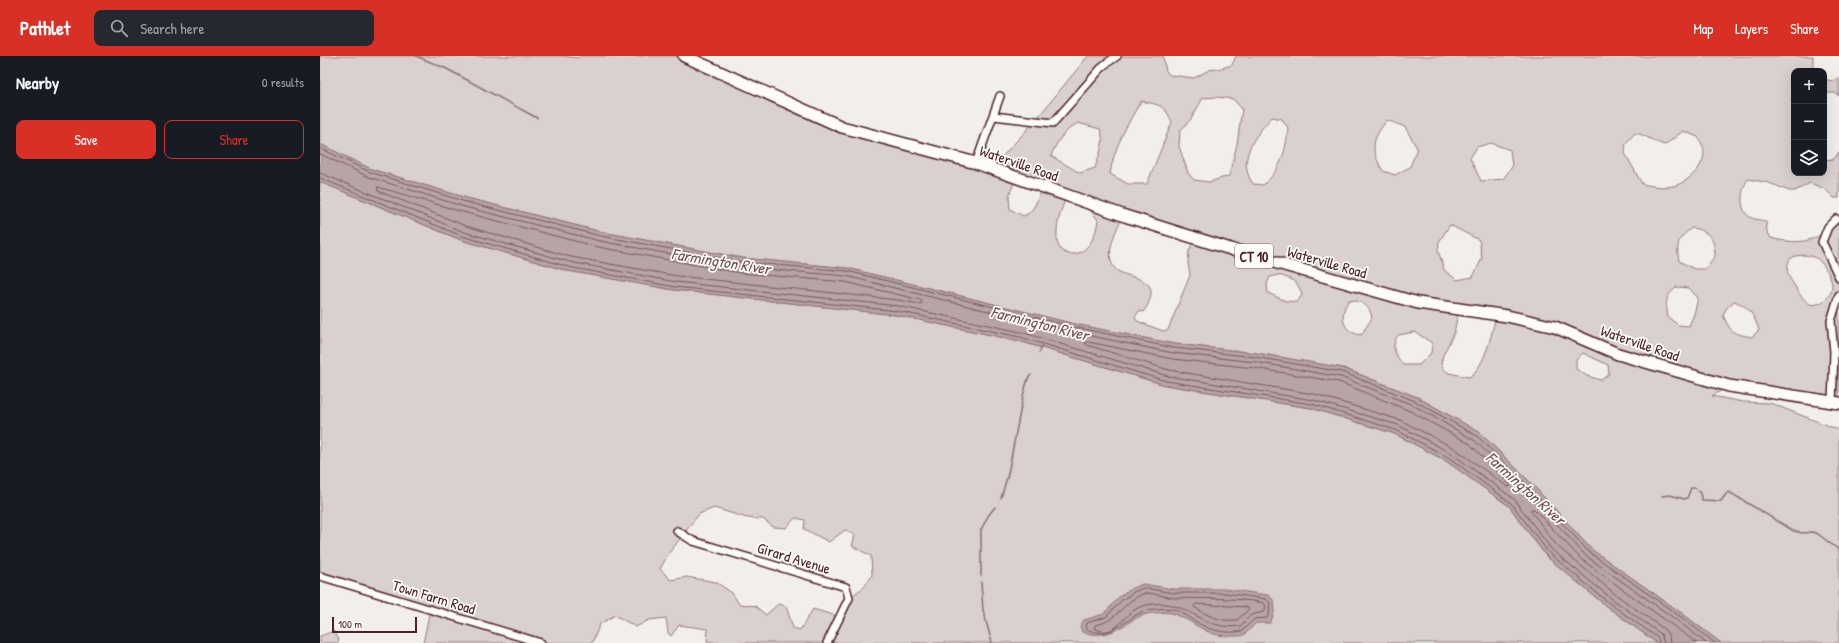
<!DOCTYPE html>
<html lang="en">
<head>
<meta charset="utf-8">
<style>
	body { margin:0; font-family:"Patrick Hand",sans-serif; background:#242831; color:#f1f3f6 }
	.controls { position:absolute; right:12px; top:12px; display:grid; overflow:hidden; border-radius:8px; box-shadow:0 4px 16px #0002 }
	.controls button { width:36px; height:36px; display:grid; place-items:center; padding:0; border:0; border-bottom:1px solid #363941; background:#171b24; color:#f1f3f6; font:20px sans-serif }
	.scale { position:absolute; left:12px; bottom:10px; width:85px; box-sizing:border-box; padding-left:4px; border:2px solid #4a1f2b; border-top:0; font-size:11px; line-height:14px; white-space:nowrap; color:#4a1f2b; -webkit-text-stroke:3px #fdfcf7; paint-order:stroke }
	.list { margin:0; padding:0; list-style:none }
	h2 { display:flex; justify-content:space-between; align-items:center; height:52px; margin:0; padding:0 16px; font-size:17px }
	h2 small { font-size:13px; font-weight:400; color:#9ea1a6 }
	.actions { display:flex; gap:8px; padding:12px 16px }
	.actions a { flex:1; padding:9px 0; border:1px solid #d93025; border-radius:8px; text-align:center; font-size:14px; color:#d93025 }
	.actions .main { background:#d93025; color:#fff }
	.icon { flex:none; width:22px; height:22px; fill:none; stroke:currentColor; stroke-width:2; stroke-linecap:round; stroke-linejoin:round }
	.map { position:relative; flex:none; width:1519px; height:587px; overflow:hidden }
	header { display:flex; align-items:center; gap:24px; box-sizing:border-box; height:56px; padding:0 20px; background:#d93025; color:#fff }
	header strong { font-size:19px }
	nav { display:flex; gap:22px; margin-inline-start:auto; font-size:14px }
	.search { width:280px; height:36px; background:#242831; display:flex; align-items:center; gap:10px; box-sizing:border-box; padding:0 14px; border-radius:8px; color:#9ea1a6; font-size:15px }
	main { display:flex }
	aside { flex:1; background:#171b24 }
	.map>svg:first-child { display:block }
</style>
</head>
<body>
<header>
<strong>Pathlet</strong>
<div class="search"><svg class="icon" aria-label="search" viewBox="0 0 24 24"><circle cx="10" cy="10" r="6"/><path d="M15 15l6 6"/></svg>Search here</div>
<nav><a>Map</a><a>Layers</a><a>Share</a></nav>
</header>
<main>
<aside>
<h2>Nearby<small>0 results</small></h2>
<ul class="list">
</ul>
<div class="actions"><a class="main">Save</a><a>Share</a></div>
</aside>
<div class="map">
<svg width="1519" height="587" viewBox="0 0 1519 587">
	<rect width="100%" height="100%" fill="#f2efeb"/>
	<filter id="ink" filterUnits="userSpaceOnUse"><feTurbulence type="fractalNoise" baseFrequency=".025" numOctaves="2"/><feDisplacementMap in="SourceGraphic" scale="8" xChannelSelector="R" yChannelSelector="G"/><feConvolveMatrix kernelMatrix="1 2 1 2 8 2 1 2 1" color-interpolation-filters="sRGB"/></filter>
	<g filter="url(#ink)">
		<path fill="#d9d0cf" stroke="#92787d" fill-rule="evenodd" d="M0,0H242L258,2L260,0H364L522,71L671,113L714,66L768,0H843L846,15L850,19L874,22L889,14L902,12L912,9L916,0H1493V10L1495,15H1474V117H1504V104L1514,103L1519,96V142H1514L1505,133L1490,127L1475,135H1469L1449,127L1428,123C1421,133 1418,154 1430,161C1434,164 1441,163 1446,166L1447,175L1451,182C1477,189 1495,187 1514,168L1519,169V347L1409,330L1392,340L1423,346L1450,347L1519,374V587H1401L1363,558L1271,493L1211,427L1159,376L1097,341L1023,312L936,297L855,288L759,269L527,212L422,202L282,176L147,142L51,113L0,88ZM896,41L913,43L922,53L917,88L909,120L889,126L874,124L868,117L859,90L860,75L871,63L883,42ZM821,45C839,49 844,48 852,66L827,128H808L790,118C794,91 807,69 821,45ZM952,61L962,63L968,72C966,95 961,114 943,129L933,128C916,104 935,79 952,61ZM1067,64L1085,71L1097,92L1090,111L1075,119L1063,115C1050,92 1051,85 1067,64ZM758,67L780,73C786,86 779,98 775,112L760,117L731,100C736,86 745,74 758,67ZM1363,75L1378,81C1380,85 1384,91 1384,95C1385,110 1368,127 1353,130C1343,132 1332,130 1322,128L1305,97L1306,87L1315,77C1326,79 1334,86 1345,89ZM1171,87L1190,94L1192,111L1183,123L1161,125L1150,102L1157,91ZM696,121L722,131C718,142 715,156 703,160L690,153L689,140ZM747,139L770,148L771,155L778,164C776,179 768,200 749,198C744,197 739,193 738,188C734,173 741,153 747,139ZM803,160L875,182L869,195L868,207L870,219L848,274L843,275L817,265L815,261L819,255L823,256C827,252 828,248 830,243C838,218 801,224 793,210C785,196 797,172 803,160ZM1130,169L1159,184L1162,202L1153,221L1137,224L1124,214L1118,194L1119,186ZM1372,172C1389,175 1395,183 1395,200L1385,213H1374L1359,205C1356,187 1358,182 1372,172ZM1485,199C1488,200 1492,200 1494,201C1503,205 1513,222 1512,232C1511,241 1500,251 1490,248C1484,245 1479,237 1476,232C1469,221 1465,217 1469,204L1475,200ZM958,219C972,223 978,225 982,239L977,246L966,245L948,237L947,228L950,221ZM1357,231L1369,232L1378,242L1374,258L1369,270L1358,269L1348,261C1346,246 1344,241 1357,231ZM1029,244C1042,245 1050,249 1052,262L1041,279C1021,276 1019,258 1029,244ZM1414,245C1430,251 1433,258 1439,274L1432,281C1414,278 1410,276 1403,259L1406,253ZM1139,253L1176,259C1172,277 1165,311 1149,321L1129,317L1123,313L1121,307L1123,299L1134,277ZM1095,276L1112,287L1111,297L1099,309H1083C1075,297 1070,293 1078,279ZM1263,297L1288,309L1289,318L1281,324L1267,320L1256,313V304Z
			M1519,22V40L1515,37H1504V23L1512,25Z
			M0,126L141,184L248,215L354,234L576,259L699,285L845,329L991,352L1075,378L1126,405L1189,450L1226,500L1286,550L1337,587H396L387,585L388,573L359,569L351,580L348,577L346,562L329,564L316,571L295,559L280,568L272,587H103L110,554L0,520ZM394,452L427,462L443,463L453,471L466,472L475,462L485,464L484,473L509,486L525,474L535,479L532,490L551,500L552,519L544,531L529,542L520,561L493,553L480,574L473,572L466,550L458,548L446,559L435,550L419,548L412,537L396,526L366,521L351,524L340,513L349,497L379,458Z
			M14,575L19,584L18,587H0V580Z"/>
		<path fill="#b7a5a6" stroke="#8b6f75" d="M0,88L51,113L147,142L282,176L422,202L527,212L759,269L855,288L936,297L1023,312L1097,341L1159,376L1211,427L1271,493L1363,558L1401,587H1337L1286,550L1226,500L1189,450L1126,405L1075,378L991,352L845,329L699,285L576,259L354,234L248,215L141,184L0,126Z
			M823,528L853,533H905L948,539C958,545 955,557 950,567H936C932,570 929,575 925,578C923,580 917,580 914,580C886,581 880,569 857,559C851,556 843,556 836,557C807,557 799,587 762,576L760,570L764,564L784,558L799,541L812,532Z"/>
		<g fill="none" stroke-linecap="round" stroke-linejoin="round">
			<path stroke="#76555c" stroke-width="1" d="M0,92L50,116L146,146L281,180L421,206L527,215L759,272L854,292L935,301L1022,316L1095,345L1157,380L1208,430L1269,496L1361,561L1395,587
				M0,98L49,121L145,151L280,185L420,211L526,220L757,277L853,297L935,306L1021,321L1093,349L1154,384L1205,433L1266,500L1358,565L1386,587
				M0,117L144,176L250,206L356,226L578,250L701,276L848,320L993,344L1078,369L1131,397L1194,443L1232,494L1292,543L1341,578L1344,587
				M0,122L142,180L249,211L355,231L577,255L700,281L846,325L992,348L1076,374L1128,401L1191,447L1229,497L1289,547L1338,582L1339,587
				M58,131L143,156L278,191L420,217L525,226L601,244L602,247L600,248L578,244L357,220L251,201L146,170L58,135Z
				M768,286L853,303L934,312L1019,326L1090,355L1150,388L1191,430L1188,431L1134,392L1080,364L994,338L849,314L767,289L765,287Z
				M824,532L853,537H905L946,543L950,547L949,559L947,562L934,563L922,575C908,578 891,575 878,567C871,563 864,557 857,554C850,552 842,552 835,553C808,554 796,587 766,573L767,567L786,561L802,544L814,536Z
				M825,537C835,537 845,541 855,542C885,543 915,541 944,547L946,551L944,556L931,559L920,570C883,576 868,543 832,548C824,549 816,552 810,557C799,567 791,582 774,572L775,569C798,566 802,545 825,537Z
				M876,548L927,551L929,553L917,564C900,566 888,560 874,551Z
				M1350,587L1349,580L1345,574L1295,538L1237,490L1211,455V453H1214L1262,504L1377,587"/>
			<path stroke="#8b6f75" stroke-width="1.5" d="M96,0L127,13L217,62
				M719,297L722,290
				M1342,440L1350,439L1364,443L1367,442L1371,432H1375L1379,435L1382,444L1401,445L1407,437L1409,436L1474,475L1482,477L1492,476L1498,478L1519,494
				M681,442L688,418L703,340L708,322L711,319
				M661,520V474L668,460L675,451
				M661,526L663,554L672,587"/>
			<defs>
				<path id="minor" d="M674,60L733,67L784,9L797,0
					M656,107L680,40
					M1516,163L1508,171L1502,186L1519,221
					M1512,346L1514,296L1511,265L1519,239
					M357,475L373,485L526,531L529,542L507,587
					M0,520L221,587"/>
				<path id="highway" d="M364,0L522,71L656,107L805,160L936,201L1098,247L1187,260L1235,271L1298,298L1409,330L1519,347"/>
			</defs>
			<use href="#minor" stroke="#4a1f2b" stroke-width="10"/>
			<use href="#highway" stroke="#4a1f2b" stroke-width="14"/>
			<use href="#minor" stroke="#fdfcf7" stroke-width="7"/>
			<use href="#highway" stroke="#fdfcf7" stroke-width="11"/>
		</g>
	</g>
	<g text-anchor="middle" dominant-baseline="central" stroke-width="3.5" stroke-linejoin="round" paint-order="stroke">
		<rect fill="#fdfcf7" stroke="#806168" stroke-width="1" x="915" y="188" width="38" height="24" rx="3"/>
		<g font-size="14" font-weight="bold" fill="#4a1f2b">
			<text x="934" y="200">CT 10</text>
		</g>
		<g font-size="15" fill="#4a1f2b" stroke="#fdfcf7">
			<text transform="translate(699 107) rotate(19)">Waterville Road</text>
			<text transform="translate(1007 206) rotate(16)">Waterville Road</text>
			<text transform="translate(1320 287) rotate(19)">Waterville Road</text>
			<text transform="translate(474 502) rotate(17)">Girard Avenue</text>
			<text transform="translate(114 541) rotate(17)">Town Farm Road</text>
		</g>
		<g font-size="16" font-style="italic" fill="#704e56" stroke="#fdfcf7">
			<text transform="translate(401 205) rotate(9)">Farmington River</text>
			<text transform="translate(720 267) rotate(14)">Farmington River</text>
			<text transform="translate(1206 432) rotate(42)">Farmington River</text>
		</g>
	</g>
</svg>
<div class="controls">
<button>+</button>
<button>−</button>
<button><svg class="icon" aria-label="layers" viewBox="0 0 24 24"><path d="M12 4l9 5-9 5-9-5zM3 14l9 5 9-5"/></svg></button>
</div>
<div class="scale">100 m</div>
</div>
</main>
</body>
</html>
